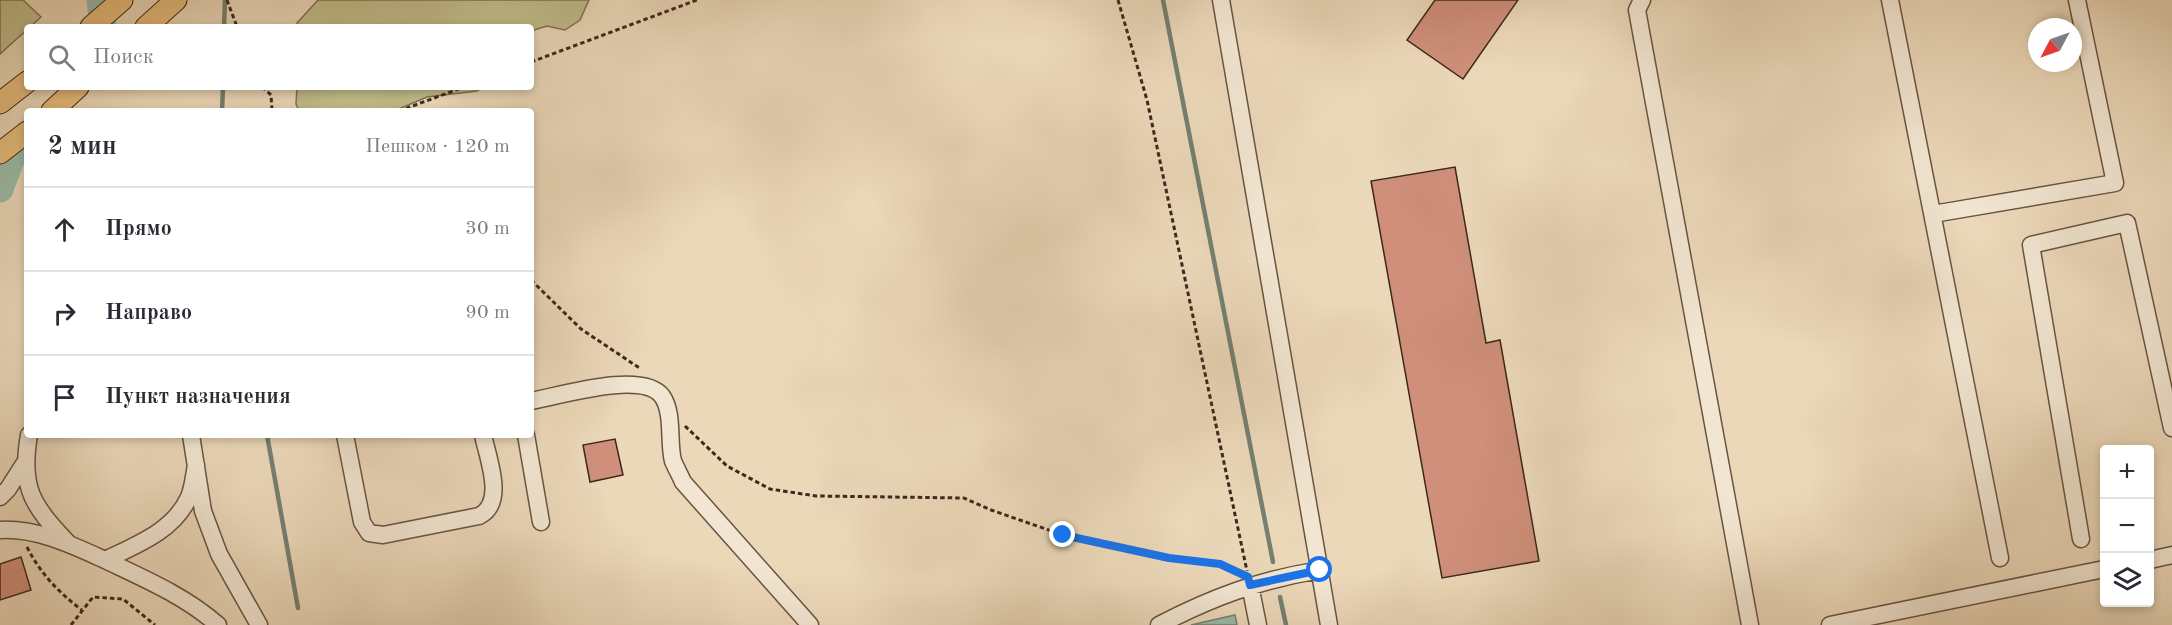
<!DOCTYPE html>
<html lang="ru">
<head>
<meta charset="utf-8">
<style>
	body { margin:0; font-family:"Old Standard TT",serif; background:#f7f7f7; color:#2b2b33 }
	.controls { position:absolute; right:18px; bottom:18px; display:grid; overflow:hidden; border-radius:6px; box-shadow:0 3px 9px #0003 }
	.controls button { width:54px; height:54px; display:grid; place-items:center; padding:0; border:0; border-bottom:2px solid #e1e1e2; background:#fff; color:#2b2b33; font:30px sans-serif }
	.compass { position:absolute; left:2028px; top:18px; width:54px; height:54px; border-radius:50%; background:#fff; box-shadow:0 3px 9px #0003; rotate:229deg }
	.stop { position:absolute; width:18px; height:18px; margin:-14px; border:4px solid #1a73e8; border-radius:50%; background:#fff }
	.stop.end { background:#1a73e8; border-color:#fff; box-shadow:0 2px 6px #0008 }
	.list { margin:0; padding:0; list-style:none }
	h2 { display:flex; justify-content:space-between; align-items:center; height:78px; margin:0; padding:0 24px; font-size:26px }
	h2 small { font-size:20px; font-weight:400; color:#7c7c81 }
	.list li { display:grid; grid-template-columns:39px 1fr auto; gap:18px; align-items:center; box-sizing:border-box; height:84px; padding:0 24px; border-top:2px solid #e1e1e2 }
	.list b { display:block; font-size:22px; white-space:nowrap }
	.list em { font-size:20px; font-style:normal; color:#7c7c81 }
	.icon { flex:none; width:33px; height:33px; fill:none; stroke:currentColor; stroke-width:2; stroke-linecap:round; stroke-linejoin:round }
	.map { position:relative; flex:none; width:2172px; height:625px; overflow:hidden }
	.search { position:absolute; background:#fff; box-shadow:0 3px 9px #0003; left:24px; top:24px; width:510px; height:66px; display:flex; align-items:center; gap:15px; box-sizing:border-box; padding:0 21px; border-radius:6px; color:#7c7c81; font-size:22px }
	.panel { position:absolute; background:#fff; box-shadow:0 3px 9px #0003; left:24px; top:108px; width:510px; height:330px; border-radius:6px }
	.map>svg:first-child { display:block }
</style>
</head>
<body>
<div class="map">
<svg width="2172" height="625" viewBox="0 0 2172 625">
	<rect width="100%" height="100%" fill="#ebd8b9"/>
	<filter id="stains"><feTurbulence type="fractalNoise" baseFrequency=".00333" numOctaves="4"/><feColorMatrix values="0 0 0 0 .2 0 0 0 0 .09 0 0 0 0 .02 0 0 0 .5 -.17"/></filter>
	<radialGradient id="worn" r=".72"><stop offset=".6" stop-color="#630" stop-opacity="0"/><stop offset="1" stop-color="#630" stop-opacity=".3"/></radialGradient>
	<path fill="#c0bc8a" stroke="#7f7253" stroke-width="1.5" d="M0,0H23L41,17L0,54Z
		M318,0H589L580,20L565,30L547,26L531,31V27H298L297,23Z
		M297,87H483L477,91L427,97L394,111H299L296,104Z"/>
	<path fill="#99bba9" stroke="#758071" stroke-width="1.5" d="M1235,615L1237,625H1191Z"/>
	<g fill="none" stroke-linecap="round" stroke-linejoin="round">
		<path stroke="#758071" stroke-width="4.5" d="M1163,0L1273,562
			M224,27L225,0
			M222,111L223,87
			M267,435L298,608
			M1280,597L1286,625"/>
		<path stroke="#99bba9" stroke-width="27" d="M100,0L103,27
			M0,189L12,157L27,143"/>
	</g>
	<path fill="#cf8f7a" stroke="#3e281c" stroke-width="1.5" d="M1435,0H1518L1463,79L1407,40Z
		M1455,167L1486,343L1500,340L1539,561L1442,578L1371,181Z
		M615,439L623,475L590,482L583,445Z
		M21,557L31,590L0,600V564Z"/>
	<g fill="none" stroke-linecap="round" stroke-linejoin="round">
		<defs>
			<path id="minor" d="M1221,0L1329,625
				M1642,0L1637,10L1750,625
				M1890,0L2000,558
				M1933,214L2115,183L2077,0
				M531,401C559,396 642,370 662,396C674,413 668,442 673,461C676,468 680,475 683,482L810,625
				M29,435C20,488 32,505 68,543
				M191,435L203,511L219,554L259,625
				M345,435L362,522L369,533L383,535L479,516C506,503 488,459 483,435
				M526,435L541,522
				M0,497L8,489L24,464
				M0,530C37,528 72,545 105,560C136,545 174,531 189,497C193,488 194,475 196,465
				M2081,539L2031,245L2127,223L2172,428
				M105,560C145,579 185,596 218,625
				M2150,560L2172,555
				M1250,585L1258,625
				M1159,625C1213,597 1259,580 1320,570
				M1830,625L2104,569"/>
			<path id="major" d="M91,27L122,0
				M146,27L176,0
				M0,103L27,82
				M52,111L78,87
				M0,153L27,132"/>
		</defs>
		<use href="#minor" stroke="#695443" stroke-width="19"/>
		<use href="#major" stroke="#3e281c" stroke-width="23"/>
		<path stroke="#3e281c" stroke-width="3" stroke-dasharray="4.5 3" stroke-linecap="butt" d="M227,0L237,27
			M1118,0L1147,100L1247,571
			M531,62L697,0
			M262,87L271,95L272,111
			M399,111L464,87
			M531,280L581,329L641,369
			M685,426L727,466L770,489L816,496L964,498L991,510L1063,535L1169,558L1220,564L1241,573
			M27,547C40,573 59,593 82,610
			M71,625L93,597L123,599L155,625"/>
		<use href="#minor" stroke="#f2e6d2" stroke-width="16"/>
		<use href="#major" stroke="#e6bc7c" stroke-width="21"/>
	</g>
	<g fill="none" stroke-linecap="round" stroke-linejoin="round">
		<path stroke="#1a73e8" stroke-width="8" d="M1063,535L1169,558L1220,564L1248,577L1250,585L1320,570"/>
	</g>
	<rect width="100%" height="100%" filter="url(#stains)"/>
	<rect width="100%" height="100%" fill="url(#worn)"/>
</svg>
<div class="controls">
<button>+</button>
<button>−</button>
<button><svg class="icon" aria-label="layers" viewBox="0 0 24 24"><path d="M12 4l9 5-9 5-9-5zM3 14l9 5 9-5"/></svg></button>
</div>
<svg class="compass" viewBox="-18 -18 36 36"><path d="M0-13l5 13h-10z" fill="#e53935"/><path d="M0 13l5-13h-10z" fill="#7c7c81"/></svg>
<div class="stop" style="left:1320px;top:570px"></div>
<div class="stop end" style="left:1063px;top:535px"></div>
<div class="search"><svg class="icon" aria-label="search" viewBox="0 0 24 24"><circle cx="10" cy="10" r="6"/><path d="M15 15l6 6"/></svg>Поиск</div>
<section class="panel">
<h2>2 мин<small>Пешком · 120 m</small></h2>
<ul class="list">
<li><svg class="icon" aria-label="ahead" viewBox="0 0 24 24"><path d="M12 20V5M6 11l6-6 6 6"/></svg><div><b>Прямо</b></div><em>30 m</em></li>
<li><svg class="icon" aria-label="right" viewBox="0 0 24 24"><path d="M7 20v-9h11M14 6l5 5-5 5"/></svg><div><b>Направо</b></div><em>90 m</em></li>
<li><svg class="icon" aria-label="arrive" viewBox="0 0 24 24"><path d="M6 21V4h12l-3 4 3 4H6"/></svg><div><b>Пункт назначения</b></div></li>
</ul>
</section>
</div>
</body>
</html>
